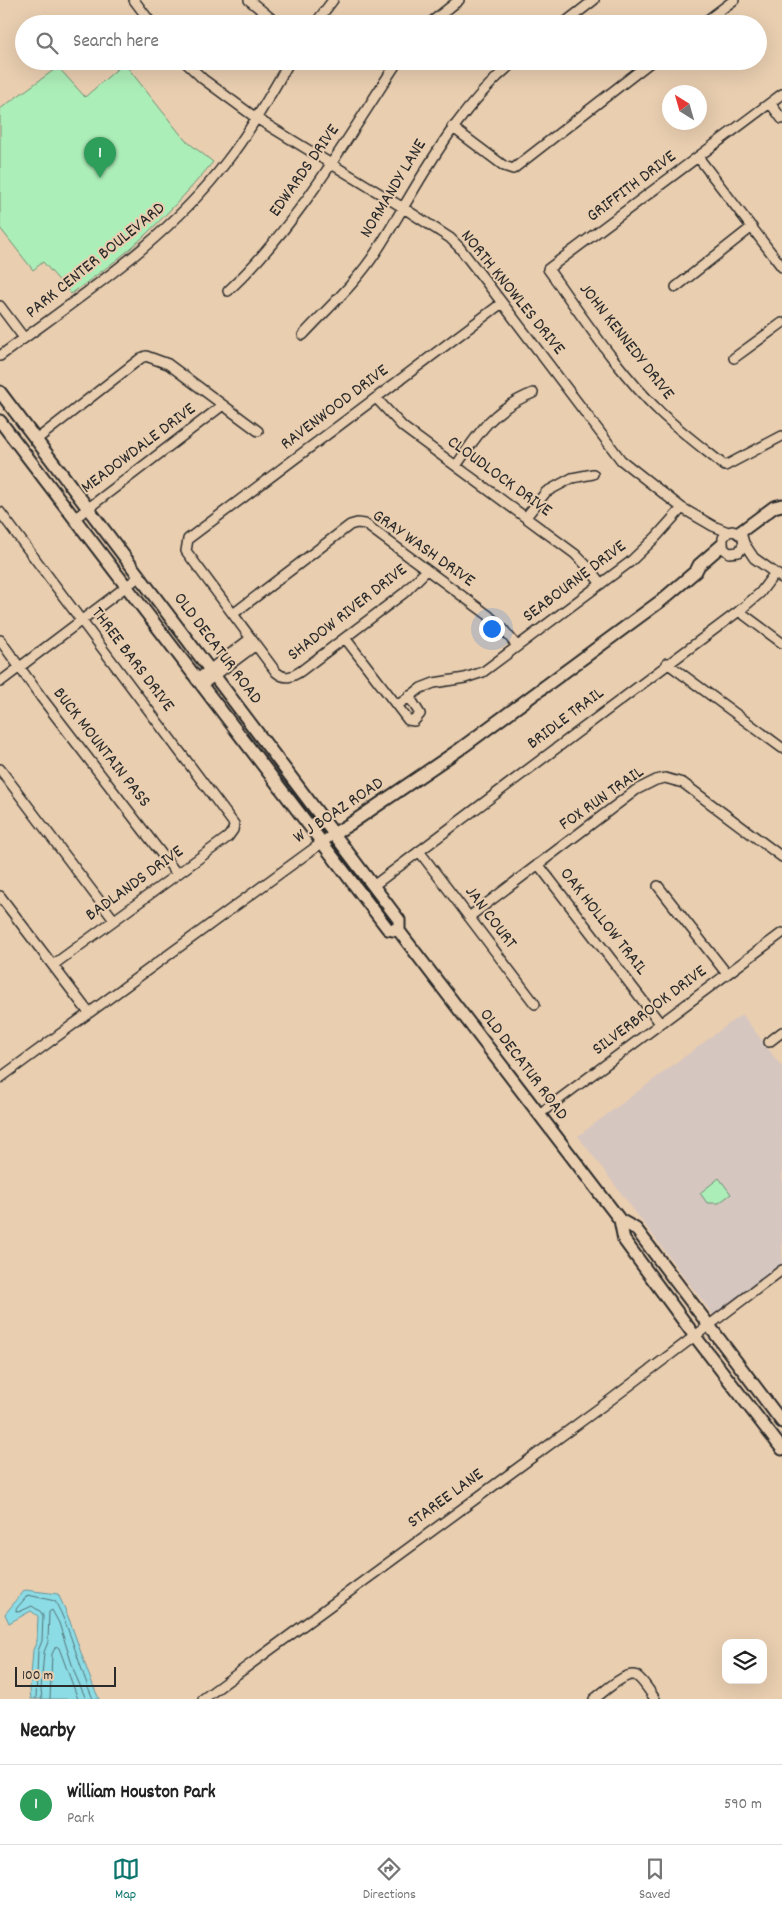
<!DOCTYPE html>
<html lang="en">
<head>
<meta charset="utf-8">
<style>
	body { margin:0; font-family:Dekko,sans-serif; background:#f6f6f6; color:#222 }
	.controls { position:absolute; right:15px; bottom:15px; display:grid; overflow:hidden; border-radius:10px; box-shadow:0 5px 20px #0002 }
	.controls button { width:45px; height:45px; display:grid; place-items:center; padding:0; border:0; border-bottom:1px solid #e0e0e0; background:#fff; color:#222; font:25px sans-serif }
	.compass { position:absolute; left:662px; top:85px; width:45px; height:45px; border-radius:50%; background:#fff; box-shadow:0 5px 20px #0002; rotate:323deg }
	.scale { position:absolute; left:15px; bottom:12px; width:101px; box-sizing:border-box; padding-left:5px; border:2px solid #2b2b2b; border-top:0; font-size:14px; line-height:18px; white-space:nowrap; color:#2b2b2b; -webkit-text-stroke:4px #e9ceb0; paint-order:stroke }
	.you { position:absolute; left:491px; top:628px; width:18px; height:18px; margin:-12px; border:4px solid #fff; border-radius:50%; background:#1a73e8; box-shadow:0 0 0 8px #1a73e833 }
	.badge { display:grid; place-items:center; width:32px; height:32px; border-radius:50%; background:#0f766e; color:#fff; font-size:16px; font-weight:700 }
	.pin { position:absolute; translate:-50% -41px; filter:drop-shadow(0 1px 2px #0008) }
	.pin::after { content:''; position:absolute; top:26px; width:18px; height:15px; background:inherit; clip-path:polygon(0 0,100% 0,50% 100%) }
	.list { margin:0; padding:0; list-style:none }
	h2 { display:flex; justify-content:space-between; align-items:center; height:65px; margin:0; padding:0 20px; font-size:21px }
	h2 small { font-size:16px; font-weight:400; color:#767676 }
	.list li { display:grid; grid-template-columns:32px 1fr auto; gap:15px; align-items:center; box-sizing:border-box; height:80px; padding:0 20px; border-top:1px solid #e0e0e0 }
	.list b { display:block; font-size:19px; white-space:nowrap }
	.list p { margin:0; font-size:16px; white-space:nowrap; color:#767676 }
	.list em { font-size:16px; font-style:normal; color:#767676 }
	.icon { flex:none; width:28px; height:28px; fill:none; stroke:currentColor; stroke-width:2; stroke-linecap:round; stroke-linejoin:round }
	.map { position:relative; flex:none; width:782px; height:1699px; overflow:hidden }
	.search { position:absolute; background:#fff; box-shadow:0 5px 20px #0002; left:15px; right:15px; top:15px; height:55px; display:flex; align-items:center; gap:12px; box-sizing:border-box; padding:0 18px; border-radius:28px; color:#767676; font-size:19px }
	.sheet { height:145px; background:#fff }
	nav { display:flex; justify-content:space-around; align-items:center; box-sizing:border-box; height:70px; border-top:1px solid #e0e0e0; background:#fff; font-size:14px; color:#767676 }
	nav a { display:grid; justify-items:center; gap:2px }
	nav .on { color:#0f766e }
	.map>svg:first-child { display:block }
</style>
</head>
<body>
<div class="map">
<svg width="782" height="1699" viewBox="0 0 782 1699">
	<rect width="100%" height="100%" fill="#e9ceb0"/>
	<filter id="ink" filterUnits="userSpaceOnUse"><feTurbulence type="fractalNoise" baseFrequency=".02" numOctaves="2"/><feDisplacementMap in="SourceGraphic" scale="10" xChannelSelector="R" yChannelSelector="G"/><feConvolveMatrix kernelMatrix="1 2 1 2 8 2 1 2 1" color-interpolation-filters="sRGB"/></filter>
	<g filter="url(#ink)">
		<path fill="#d6c6c0" d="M742,1014L782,1067V1265L713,1315L578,1136Z"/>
		<path fill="#aceeb8" stroke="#6c8c72" d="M124,63L185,140L213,162C187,193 160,222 130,249C111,265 91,279 71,294L43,262L33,270L0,228V109L58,67L85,97Z
			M719,1178L731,1194L719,1203H707L700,1193Z"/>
		<path fill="#8cdce6" stroke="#65959b" d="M25,1590L58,1594C75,1628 83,1665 99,1699H31L30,1689L33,1650L37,1641L38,1616L31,1611L9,1623L5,1614Z"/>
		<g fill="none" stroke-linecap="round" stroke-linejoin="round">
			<path stroke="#527276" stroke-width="1" d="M36,1699L38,1651L42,1641L43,1616L41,1612L32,1606L19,1612L16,1611V1609L28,1595L55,1601C72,1632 79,1667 93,1699
				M42,1699L41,1689L44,1652L48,1642L49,1612L52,1610L59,1623L75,1674L86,1699
				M50,1699L52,1654L56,1646L59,1648L78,1699"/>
			<defs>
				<path id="minor" d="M134,0L152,24
					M249,0L278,24
					M315,24L333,0
					M429,24L459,0
					M563,24L594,0
					M702,24L734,0
					M184,61L203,79L256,118L402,207L450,238L459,247L487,283L621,460L682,508L713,526L728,532L732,531L739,533L742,536L744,543L739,552L729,553L723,548V538L728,532
					M782,94L548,269C582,316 619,373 661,413C681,432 704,449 725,466L782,436
					M770,103L782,119
					M452,127L504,166L513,169L652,61
					M698,157L782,267
					M676,287L752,227
					M228,291C297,226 346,140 398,61
					M0,306L24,338
					M303,335C328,308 356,283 376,252C421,182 449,116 515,61
					M0,356C79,297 167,241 227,161C251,130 270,95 290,61
					M734,358L782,323
					M376,398L403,427L575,554L588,567L601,584
					M36,440L141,358L146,356L168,364L258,431
					M456,466C479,432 493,409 533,393
					M0,512L234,824L233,830L228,837L53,965
					M526,517L546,492L572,478L593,474
					M74,519L223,405
					M744,543L754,558L782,578
					M427,570L404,593L301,671C292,677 285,680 276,672L186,551L188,539L502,303
					M739,611L782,643
					M233,614L350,525L357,523L365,524L488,615L503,629L517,646
					M345,638L408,720L414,721L420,714L409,696
					M0,640L41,697L177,874
					M667,663L782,748
					M196,680L251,638
					M0,682L140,576
					M201,686L256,645
					M398,705L421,688L434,683L465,678L483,672L630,562L656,537L682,508
					M0,769L114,920
					M419,851L535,1004
					M538,864L660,1023
					M373,886L739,611L760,593L775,573
					M658,886L727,974
					M0,896L89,1013
					M469,917L636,790L656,780L665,778L683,783L782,857
					M769,1042L782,1032
					M0,1078L335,833
					M538,1115L782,933
					M203,1699L609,1401L782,1270
					M594,1699C603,1693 628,1668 638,1677C645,1683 650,1692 655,1699"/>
				<path id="major" d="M0,392L399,920V931L620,1220L636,1229L782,1422
					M0,421L388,929L399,931
					M739,533L774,507L782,505
					M335,833L350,824L460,749L662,600L696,571L699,565L722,545
					M620,1220L624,1240L694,1335L782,1449"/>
			</defs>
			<use href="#minor" stroke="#2b2b2b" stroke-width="12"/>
			<use href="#major" stroke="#2b2b2b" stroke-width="15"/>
			<use href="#minor" stroke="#e9ceb0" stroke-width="9"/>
			<use href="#major" stroke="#e9ceb0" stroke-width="11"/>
		</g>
	</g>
	<g text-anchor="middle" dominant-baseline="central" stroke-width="4" stroke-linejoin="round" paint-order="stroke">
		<g font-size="18" fill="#2b2b2b" stroke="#e9ceb0">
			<text transform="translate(305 171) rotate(-55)">EDWARDS DRIVE</text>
			<text transform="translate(632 187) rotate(-37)">GRIFFITH DRIVE</text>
			<text transform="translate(394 189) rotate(-59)">NORMANDY LANE</text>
			<text transform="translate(96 261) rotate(-39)">PARK CENTER BOULEVARD</text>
			<text transform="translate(512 293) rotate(51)">NORTH KNOWLES DRIVE</text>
			<text transform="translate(626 342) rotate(52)">JOHN KENNEDY DRIVE</text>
			<text transform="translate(335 408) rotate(-37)">RAVENWOOD DRIVE</text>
			<text transform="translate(139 449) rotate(-37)">MEADOWDALE DRIVE</text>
			<text transform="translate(499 477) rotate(36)">CLOUDLOCK DRIVE</text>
			<text transform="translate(423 549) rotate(35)">GRAY WASH DRIVE</text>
			<text transform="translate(575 582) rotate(-37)">SEABOURNE DRIVE</text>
			<text transform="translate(348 613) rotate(-38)">SHADOW RIVER DRIVE</text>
			<text transform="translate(217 649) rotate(53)">OLD DECATUR ROAD</text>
			<text transform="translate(132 660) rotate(53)">THREE BARS DRIVE</text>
			<text transform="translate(566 719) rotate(-37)">BRIDLE TRAIL</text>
			<text transform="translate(101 748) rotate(52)">BUCK MOUNTAIN PASS</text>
			<text transform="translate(602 799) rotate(-35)">FOX RUN TRAIL</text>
			<text transform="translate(339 811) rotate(-34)">W J BOAZ ROAD</text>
			<text transform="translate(135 884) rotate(-36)">BADLANDS DRIVE</text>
			<text transform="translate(490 918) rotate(53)">JAN COURT</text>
			<text transform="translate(603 922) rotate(52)">OAK HOLLOW TRAIL</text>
			<text transform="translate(650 1011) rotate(-37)">SILVERBROOK DRIVE</text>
			<text transform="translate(523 1065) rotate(53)">OLD DECATUR ROAD</text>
			<text transform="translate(446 1499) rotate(-36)">STAREE LANE</text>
		</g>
	</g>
</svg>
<div class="controls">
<button><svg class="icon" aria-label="layers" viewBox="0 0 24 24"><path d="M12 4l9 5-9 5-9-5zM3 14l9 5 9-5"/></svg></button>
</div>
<svg class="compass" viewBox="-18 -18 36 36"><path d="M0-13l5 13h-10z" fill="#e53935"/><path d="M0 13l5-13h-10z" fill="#767676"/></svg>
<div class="scale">100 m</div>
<div class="you"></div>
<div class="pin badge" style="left:100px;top:178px;background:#2e9e5b">1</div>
<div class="search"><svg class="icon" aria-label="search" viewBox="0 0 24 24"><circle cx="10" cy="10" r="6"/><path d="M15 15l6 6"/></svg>Search here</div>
</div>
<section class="sheet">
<h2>Nearby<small></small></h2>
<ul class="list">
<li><span class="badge" style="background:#2e9e5b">1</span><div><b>William Houston Park</b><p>Park</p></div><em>590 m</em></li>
</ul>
</section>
<nav>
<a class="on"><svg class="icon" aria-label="map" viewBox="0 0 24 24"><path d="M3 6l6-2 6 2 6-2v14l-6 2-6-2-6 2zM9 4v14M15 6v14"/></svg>Map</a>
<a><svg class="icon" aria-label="directions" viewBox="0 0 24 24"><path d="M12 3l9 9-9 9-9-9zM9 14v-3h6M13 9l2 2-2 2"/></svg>Directions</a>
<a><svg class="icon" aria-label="saved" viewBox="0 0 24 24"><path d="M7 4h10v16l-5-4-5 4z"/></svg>Saved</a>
</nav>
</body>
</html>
